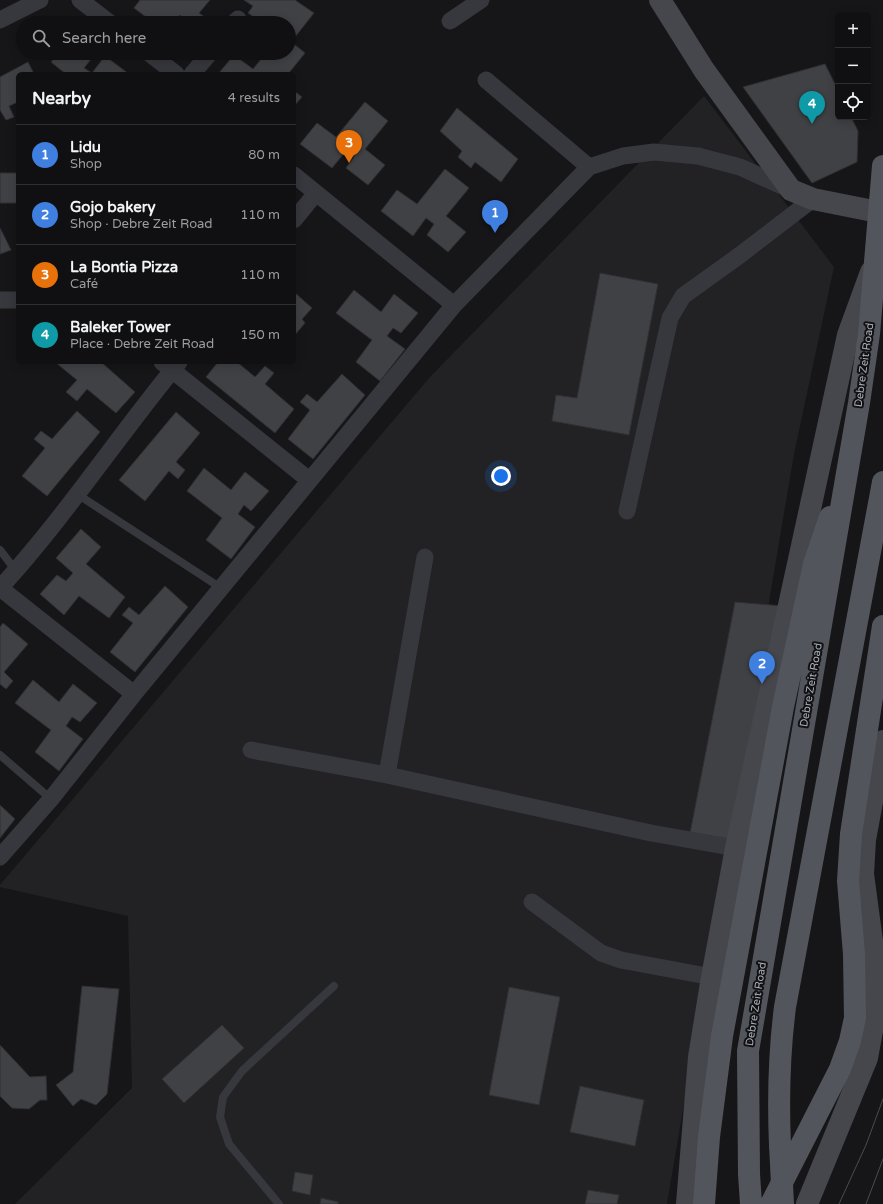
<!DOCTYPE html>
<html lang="en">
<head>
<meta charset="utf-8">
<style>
	body { margin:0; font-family:"Varela Round",sans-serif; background:#19191b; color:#f1f3f6 }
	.controls { position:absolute; right:12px; top:12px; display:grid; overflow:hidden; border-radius:6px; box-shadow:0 2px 10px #0003 }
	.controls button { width:36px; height:36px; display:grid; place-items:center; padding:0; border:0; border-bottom:1px solid #303032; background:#101012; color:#f1f3f6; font:20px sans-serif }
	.you { position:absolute; left:501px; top:476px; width:14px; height:14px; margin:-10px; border:3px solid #fff; border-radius:50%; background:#1a73e8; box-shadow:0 0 0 6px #1a73e833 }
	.badge { display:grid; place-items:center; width:26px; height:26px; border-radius:50%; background:#f2b134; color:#fff; font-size:13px; font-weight:700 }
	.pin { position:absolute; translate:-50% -33px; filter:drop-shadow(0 1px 2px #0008) }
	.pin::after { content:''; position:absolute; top:21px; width:14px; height:12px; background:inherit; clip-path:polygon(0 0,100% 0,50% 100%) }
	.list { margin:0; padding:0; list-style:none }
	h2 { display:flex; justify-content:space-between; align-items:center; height:52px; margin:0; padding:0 16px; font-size:17px }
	h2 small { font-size:13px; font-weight:400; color:#9c9d9f }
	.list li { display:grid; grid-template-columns:26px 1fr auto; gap:12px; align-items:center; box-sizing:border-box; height:60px; padding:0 16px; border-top:1px solid #303032 }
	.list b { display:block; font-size:15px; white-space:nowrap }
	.list p { margin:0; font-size:13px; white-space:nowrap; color:#9c9d9f }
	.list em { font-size:13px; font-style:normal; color:#9c9d9f }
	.icon { flex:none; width:22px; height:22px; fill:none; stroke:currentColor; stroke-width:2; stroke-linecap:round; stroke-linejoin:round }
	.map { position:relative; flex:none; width:883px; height:1204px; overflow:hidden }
	.search { position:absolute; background:#101012; box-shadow:0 2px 10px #0003; left:16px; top:16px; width:280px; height:44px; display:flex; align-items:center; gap:10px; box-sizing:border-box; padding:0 14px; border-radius:22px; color:#9c9d9f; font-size:15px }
	.panel { position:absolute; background:#101012; box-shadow:0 2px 10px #0003; left:16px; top:72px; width:280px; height:292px; border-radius:6px }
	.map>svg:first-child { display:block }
</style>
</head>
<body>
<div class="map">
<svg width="883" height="1204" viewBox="0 0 883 1204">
	<rect width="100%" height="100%" fill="#161618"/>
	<path fill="#222225" d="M704,96L834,267L794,454L667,1204H15L132,1088L128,916L0,887V885L430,377Z"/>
	<path fill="#404145" stroke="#303034" d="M140,0H210L199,13L213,23H186L188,21L180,15L173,23H154L134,8Z
		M244,0H295L314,13L295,37L289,33V23H275L265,16L261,22L248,13L253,6Z
		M289,40L305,53L288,74H218L234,55L253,69L266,53H289Z
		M59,53H85L92,58L84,68L92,73L105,56L129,74H66L51,62Z
		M28,62L34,74H18V102L9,106L14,117L6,120L0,110V77Z
		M825,64L838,90V117H851L858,131L857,162L812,183L743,87Z
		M294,91L302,97L294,106Z
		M365,102L388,121L365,149L385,165L368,185L346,168L354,157L346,151L332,168L300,144L317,123L336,137Z
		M457,108L518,159L501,182L475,162L471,168L458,157L462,151L440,131Z
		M445,169L469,188L446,216L466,232L448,252L427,235L434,224L426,218L413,236L381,211L397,190L417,204Z
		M17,170L18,203H0V173H17Z
		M0,228L11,250L0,254Z
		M600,273L658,284L629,435L552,421L556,395L577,398Z
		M354,290L381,312L394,294L418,313L401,333L393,328L387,336L405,349L380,381L356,362L372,340L336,313Z
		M294,292L312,308L302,319L305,323L294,336Z
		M55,362H101L135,392L116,413L87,389L77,401L66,392L77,380Z
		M218,362H237L255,377L265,366L274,373L265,384L294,409L275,433L206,377Z
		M342,374L365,395L313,459L288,439L310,410L300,402L307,394L317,402Z
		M77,411L100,432L47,496L22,476L45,448L34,439L41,431L52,439Z
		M176,412L200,433L176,462L185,470L178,479L169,471L145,501L119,480Z
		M204,468L231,490L245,472L269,491L251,511L244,505L238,514L255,527L231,559L206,540L222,518L187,491Z
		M81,529L101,547L86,564L125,597L109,618L79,596L64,615L40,594L57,575L66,581L73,573L56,558Z
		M165,586L188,607L135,672L110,652L133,623L122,615L129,607L139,615Z
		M735,602L783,606L735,840L690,833Z
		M3,623L28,644L4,672L13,681L6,689L0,684V627Z
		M33,680L59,702L73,684L97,703L80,722L72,717L66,726L83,739L59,771L35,752L51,730L15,703Z
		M0,805L15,819L0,838Z
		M82,986L119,989L107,1094L96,1105L81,1099L73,1106L56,1085L73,1072Z
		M509,987L560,997L539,1105L489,1095Z
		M222,1025L244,1048L184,1103L162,1079Z
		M0,1045L30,1077L46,1076L47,1100H40L29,1109L12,1108L0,1096Z
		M580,1086L644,1100L635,1146L570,1132Z
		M295,1172L313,1175L310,1195L292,1191Z
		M588,1190L619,1195L617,1204H585Z
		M321,1198L338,1202V1204H320Z"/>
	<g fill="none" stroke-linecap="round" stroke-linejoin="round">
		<path stroke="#37383d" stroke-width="8" d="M77,494L221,588
			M0,550L16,571
			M0,755L51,799
			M279,1204L229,1144L220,1117L223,1097L242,1071L334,986"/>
		<path stroke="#37383d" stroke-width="17" d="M80,0L110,23
			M0,20L40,0
			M450,21L481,0
			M234,23L238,19
			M149,53L176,74
			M192,74L210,53
			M486,80L589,167
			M294,175L454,305
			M294,220L316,193
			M0,300H18
			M162,362L309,480
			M627,511L670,318L683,296L740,255L813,199
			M0,588C65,517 118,436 179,362
			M0,588L134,694
			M251,750L387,775L651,833L736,848
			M387,775L425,557
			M0,857L51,799L134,694L454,305L589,167L623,156L654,152L698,156L740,167L791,190
			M532,902L601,953L621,960L712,977"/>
		<path stroke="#45474d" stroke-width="22" d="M660,0L704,70L791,190L813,199L883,213
			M687,1204L699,1057L712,977L736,848L848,335L871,272
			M807,1204L867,1058L873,1025L876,971L863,874L865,840L883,741"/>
		<path stroke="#53555c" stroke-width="22" d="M780,1145C778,1098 779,1054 785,1007L883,482
			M704,1204L709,1137L722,1036L783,707L814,564L830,517
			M751,1204L749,1174L748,1051L859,403L869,334L883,166
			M771,1204L840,1069L850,1041L855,1018L854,954L848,881L851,834L883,626"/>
		<path stroke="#4a4c52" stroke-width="1" d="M839,1204L866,1145L883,1099
			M866,1204L883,1159"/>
		<path stroke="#53555c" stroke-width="22" d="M780,1145L783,1204"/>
	</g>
	<g text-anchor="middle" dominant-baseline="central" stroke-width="4" stroke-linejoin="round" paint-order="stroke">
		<g font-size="11" fill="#a8adb8" stroke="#111113">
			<text transform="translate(864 365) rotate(-82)">Debre Zeit Road</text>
			<text transform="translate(811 685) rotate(-80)">Debre Zeit Road</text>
			<text transform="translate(756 1004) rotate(-81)">Debre Zeit Road</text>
		</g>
	</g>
</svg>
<div class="controls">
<button>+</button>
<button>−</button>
<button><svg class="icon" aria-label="locate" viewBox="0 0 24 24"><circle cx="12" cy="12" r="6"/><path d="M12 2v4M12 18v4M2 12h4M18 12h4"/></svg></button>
</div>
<div class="you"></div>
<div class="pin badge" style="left:495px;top:233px;background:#3f7fe0">1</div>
<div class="pin badge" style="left:762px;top:684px;background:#3f7fe0">2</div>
<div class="pin badge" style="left:349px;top:163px;background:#e8710a">3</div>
<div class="pin badge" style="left:812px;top:124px;background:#0f9aa8">4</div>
<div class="search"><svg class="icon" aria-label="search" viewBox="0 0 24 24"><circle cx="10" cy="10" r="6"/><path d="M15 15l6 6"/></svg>Search here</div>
<section class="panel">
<h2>Nearby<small>4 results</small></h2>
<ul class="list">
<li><span class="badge" style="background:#3f7fe0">1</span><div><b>Lidu</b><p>Shop</p></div><em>80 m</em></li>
<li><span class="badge" style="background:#3f7fe0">2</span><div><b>Gojo bakery</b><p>Shop · Debre Zeit Road</p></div><em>110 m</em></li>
<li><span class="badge" style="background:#e8710a">3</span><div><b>La Bontia Pizza</b><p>Café</p></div><em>110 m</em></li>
<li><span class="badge" style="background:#0f9aa8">4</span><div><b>Baleker Tower</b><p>Place · Debre Zeit Road</p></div><em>150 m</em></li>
</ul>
</section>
</div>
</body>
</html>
